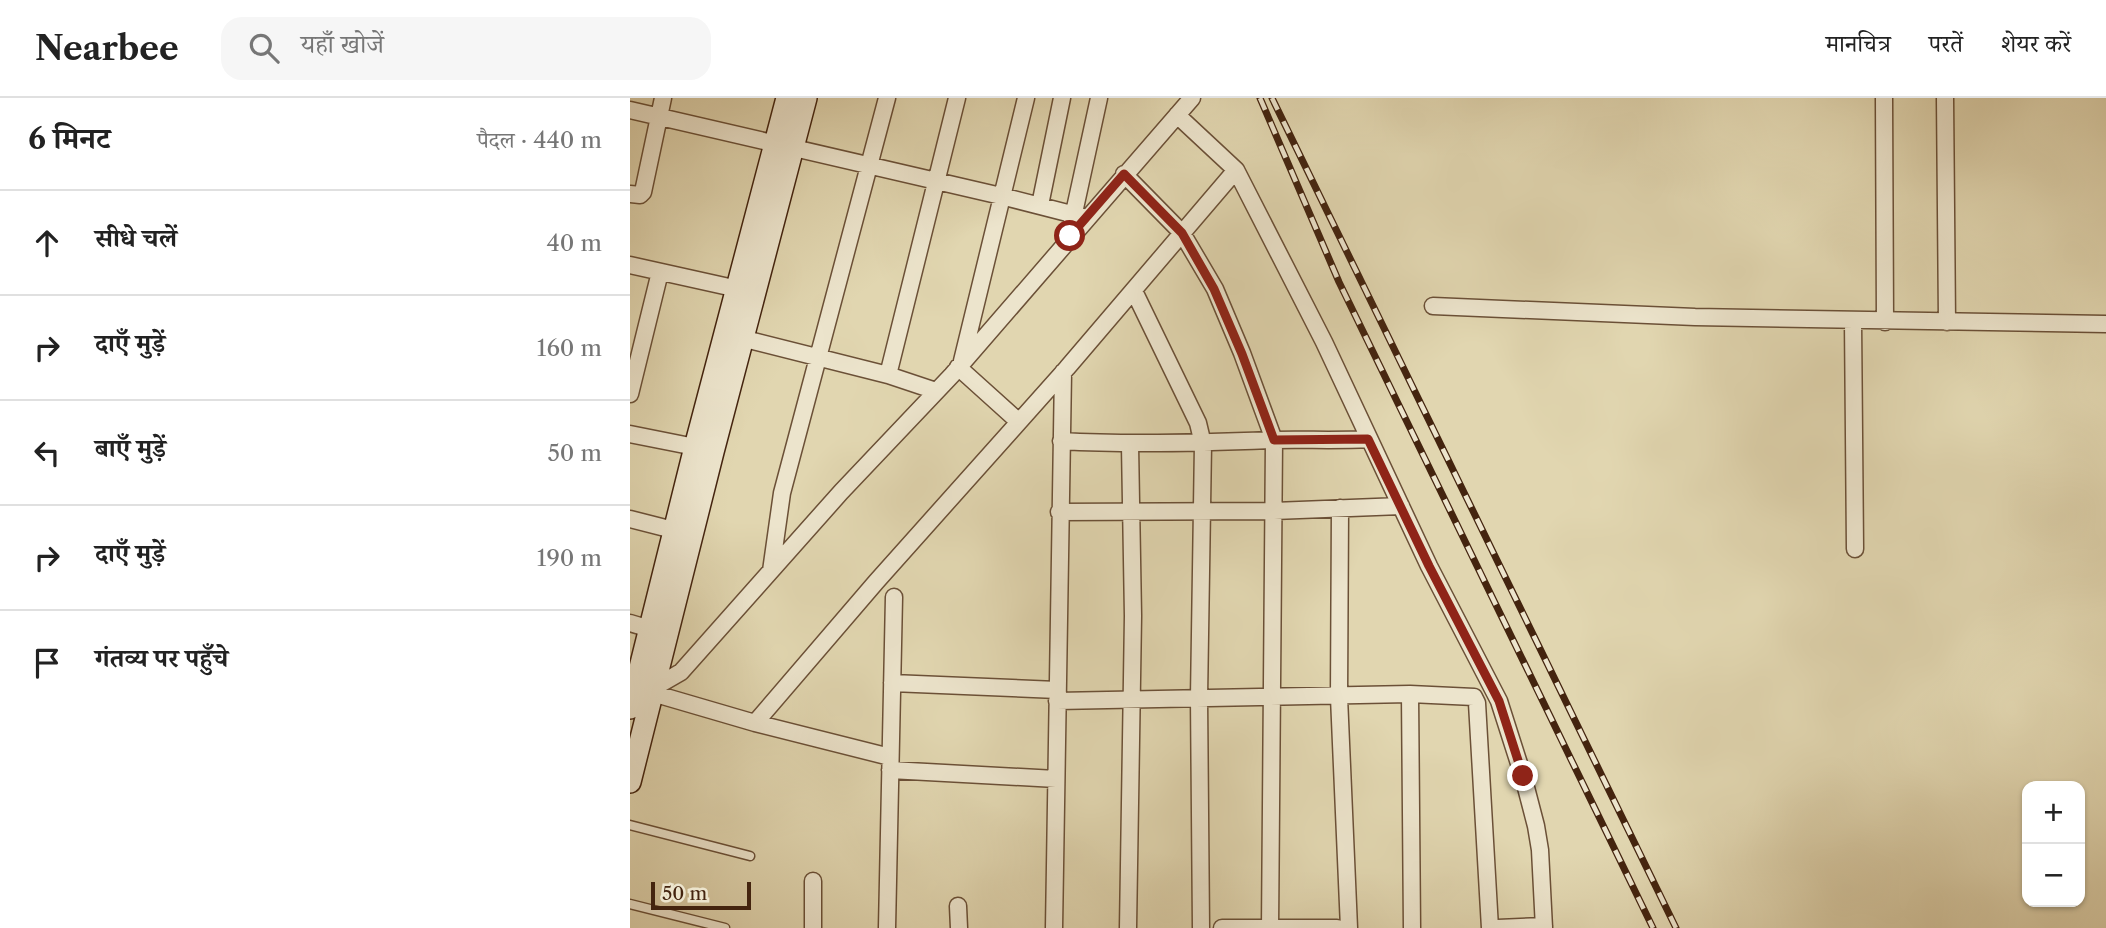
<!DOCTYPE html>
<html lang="hi">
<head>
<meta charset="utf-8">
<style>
	body { margin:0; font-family:"Libre Caslon Text","Noto Serif Devanagari",serif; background:#f6f6f6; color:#222 }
	.controls { position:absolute; right:21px; bottom:21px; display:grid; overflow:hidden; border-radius:14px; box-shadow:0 2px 5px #0004 }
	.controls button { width:63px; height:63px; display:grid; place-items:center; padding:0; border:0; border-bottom:2px solid #e0e0e0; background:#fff; color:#222; font:35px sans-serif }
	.scale { position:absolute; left:21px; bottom:18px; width:100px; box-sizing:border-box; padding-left:7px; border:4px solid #44240f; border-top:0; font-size:19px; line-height:24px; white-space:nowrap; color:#44240f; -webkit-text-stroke:5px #ece4cc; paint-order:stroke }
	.stop { position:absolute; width:21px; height:21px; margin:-16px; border:5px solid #8f2418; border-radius:50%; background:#fff }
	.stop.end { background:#8f2418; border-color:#fff; box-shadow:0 2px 7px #0008 }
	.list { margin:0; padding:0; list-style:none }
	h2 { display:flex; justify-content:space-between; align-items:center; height:91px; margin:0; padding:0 28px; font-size:30px }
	h2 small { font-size:23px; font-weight:400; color:#767676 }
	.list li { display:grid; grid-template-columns:46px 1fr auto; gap:21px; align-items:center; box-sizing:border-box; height:105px; padding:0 28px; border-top:2px solid #e0e0e0 }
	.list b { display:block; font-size:26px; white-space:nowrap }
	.list em { font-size:23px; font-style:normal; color:#767676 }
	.icon { flex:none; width:38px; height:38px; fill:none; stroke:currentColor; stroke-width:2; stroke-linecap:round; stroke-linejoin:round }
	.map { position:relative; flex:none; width:1476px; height:830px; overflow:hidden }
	header { display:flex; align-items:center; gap:42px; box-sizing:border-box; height:98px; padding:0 35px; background:#fff; border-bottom:2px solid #e0e0e0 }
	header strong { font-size:33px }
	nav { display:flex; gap:38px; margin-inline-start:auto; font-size:24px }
	.search { width:490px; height:63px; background:#f6f6f6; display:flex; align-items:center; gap:18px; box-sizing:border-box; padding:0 24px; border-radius:21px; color:#767676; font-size:26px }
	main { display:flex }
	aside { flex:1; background:#fff }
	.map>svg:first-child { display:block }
</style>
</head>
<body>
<header>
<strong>Nearbee</strong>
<div class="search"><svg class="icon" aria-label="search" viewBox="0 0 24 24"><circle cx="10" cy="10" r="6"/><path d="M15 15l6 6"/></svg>यहाँ खोजें</div>
<nav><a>मानचित्र</a><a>परतें</a><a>शेयर करें</a></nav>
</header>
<main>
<aside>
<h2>6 मिनट<small>पैदल · 440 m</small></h2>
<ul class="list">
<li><svg class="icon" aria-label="ahead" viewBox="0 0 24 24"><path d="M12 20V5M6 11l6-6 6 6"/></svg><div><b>सीधे चलें</b></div><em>40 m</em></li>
<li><svg class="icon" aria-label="right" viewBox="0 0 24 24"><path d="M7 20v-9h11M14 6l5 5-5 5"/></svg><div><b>दाएँ मुड़ें</b></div><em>160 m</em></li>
<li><svg class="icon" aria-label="left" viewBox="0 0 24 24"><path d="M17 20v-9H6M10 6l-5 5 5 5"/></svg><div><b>बाएँ मुड़ें</b></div><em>50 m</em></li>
<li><svg class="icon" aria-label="right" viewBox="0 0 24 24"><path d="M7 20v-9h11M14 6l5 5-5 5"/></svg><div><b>दाएँ मुड़ें</b></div><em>190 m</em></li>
<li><svg class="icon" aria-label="arrive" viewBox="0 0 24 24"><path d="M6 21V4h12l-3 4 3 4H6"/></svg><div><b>गंतव्य पर पहुँचे</b></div></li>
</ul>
</aside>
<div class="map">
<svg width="1476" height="830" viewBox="0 0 1476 830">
	<rect width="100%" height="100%" fill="#e1d6b0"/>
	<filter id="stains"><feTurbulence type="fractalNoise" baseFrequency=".00286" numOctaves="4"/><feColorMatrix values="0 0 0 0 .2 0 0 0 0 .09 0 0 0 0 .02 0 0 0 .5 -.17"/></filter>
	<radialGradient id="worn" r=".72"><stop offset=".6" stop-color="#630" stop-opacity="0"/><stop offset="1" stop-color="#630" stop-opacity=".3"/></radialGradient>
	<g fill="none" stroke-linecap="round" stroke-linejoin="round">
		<defs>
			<path id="lane" d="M0,727L120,758
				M0,806L95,830"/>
			<path id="street" d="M1254,0L1255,224
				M1315,0L1317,224
				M0,12L371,98L457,120
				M547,17L606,72L694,244L799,468L869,603L893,678L906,728L910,752L914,830
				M494,76L552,135L585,191L612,255L644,342L640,830
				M0,96L10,97L13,94L33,0
				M410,107L432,0
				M442,124L469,0
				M0,167L117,193
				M504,193L568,325L573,346L569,600L571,830
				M803,208L1065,219L1476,226
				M1223,223L1225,451
				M103,238L258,277L306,293
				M332,263L396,0
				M328,269L389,324
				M258,277L327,0
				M0,296L30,174
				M0,336L65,349
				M431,343C501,347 571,345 641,342C674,341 706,343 738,341
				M710,410L709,599L719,830
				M429,414L644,413L771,408
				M0,421L55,435
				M141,473L152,395L257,0
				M0,525L20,531
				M262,585L427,592
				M25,589L51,574L211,394L322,277L562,0
				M12,592L125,625L260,659
				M780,596L782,830
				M427,603L780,596L844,599L847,605L860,830
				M125,625L246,484L437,270L606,72
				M260,672L426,681
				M328,808L329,830
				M183,830V783
				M257,830L264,499
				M424,830L433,274
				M498,830L503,518L500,347
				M592,830H707
				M868,830L914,828"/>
			<path id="secondary" d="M0,610L65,349L157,0
				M0,684L83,354L176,0"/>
		</defs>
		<use href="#lane" stroke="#6b5037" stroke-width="11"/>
		<use href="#street" stroke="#6b5037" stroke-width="19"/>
		<use href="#secondary" stroke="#44240f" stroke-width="24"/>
		<use href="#lane" stroke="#ece4cc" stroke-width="8"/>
		<use href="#street" stroke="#ece4cc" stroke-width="16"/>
		<use href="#secondary" stroke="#ece4cc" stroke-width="21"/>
		<defs>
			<path id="rail" d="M630,0L709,184L1023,830
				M642,0L1046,830"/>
		</defs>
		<use href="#rail" stroke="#44240f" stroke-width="7"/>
		<use href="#rail" stroke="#ece4cc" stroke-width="4.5" stroke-dasharray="13" stroke-linecap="butt"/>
	</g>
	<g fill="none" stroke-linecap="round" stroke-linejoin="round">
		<path stroke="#8f2418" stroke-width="9" d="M440,138L494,76L552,135L584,191L612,256L644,342L738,341L799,468L869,603L893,678"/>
	</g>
	<rect width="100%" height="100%" filter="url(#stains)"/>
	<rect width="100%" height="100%" fill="url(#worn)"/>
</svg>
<div class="controls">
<button>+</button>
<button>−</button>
</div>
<div class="scale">50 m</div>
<div class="stop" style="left:440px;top:138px"></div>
<div class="stop end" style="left:893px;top:678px"></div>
</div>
</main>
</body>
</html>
